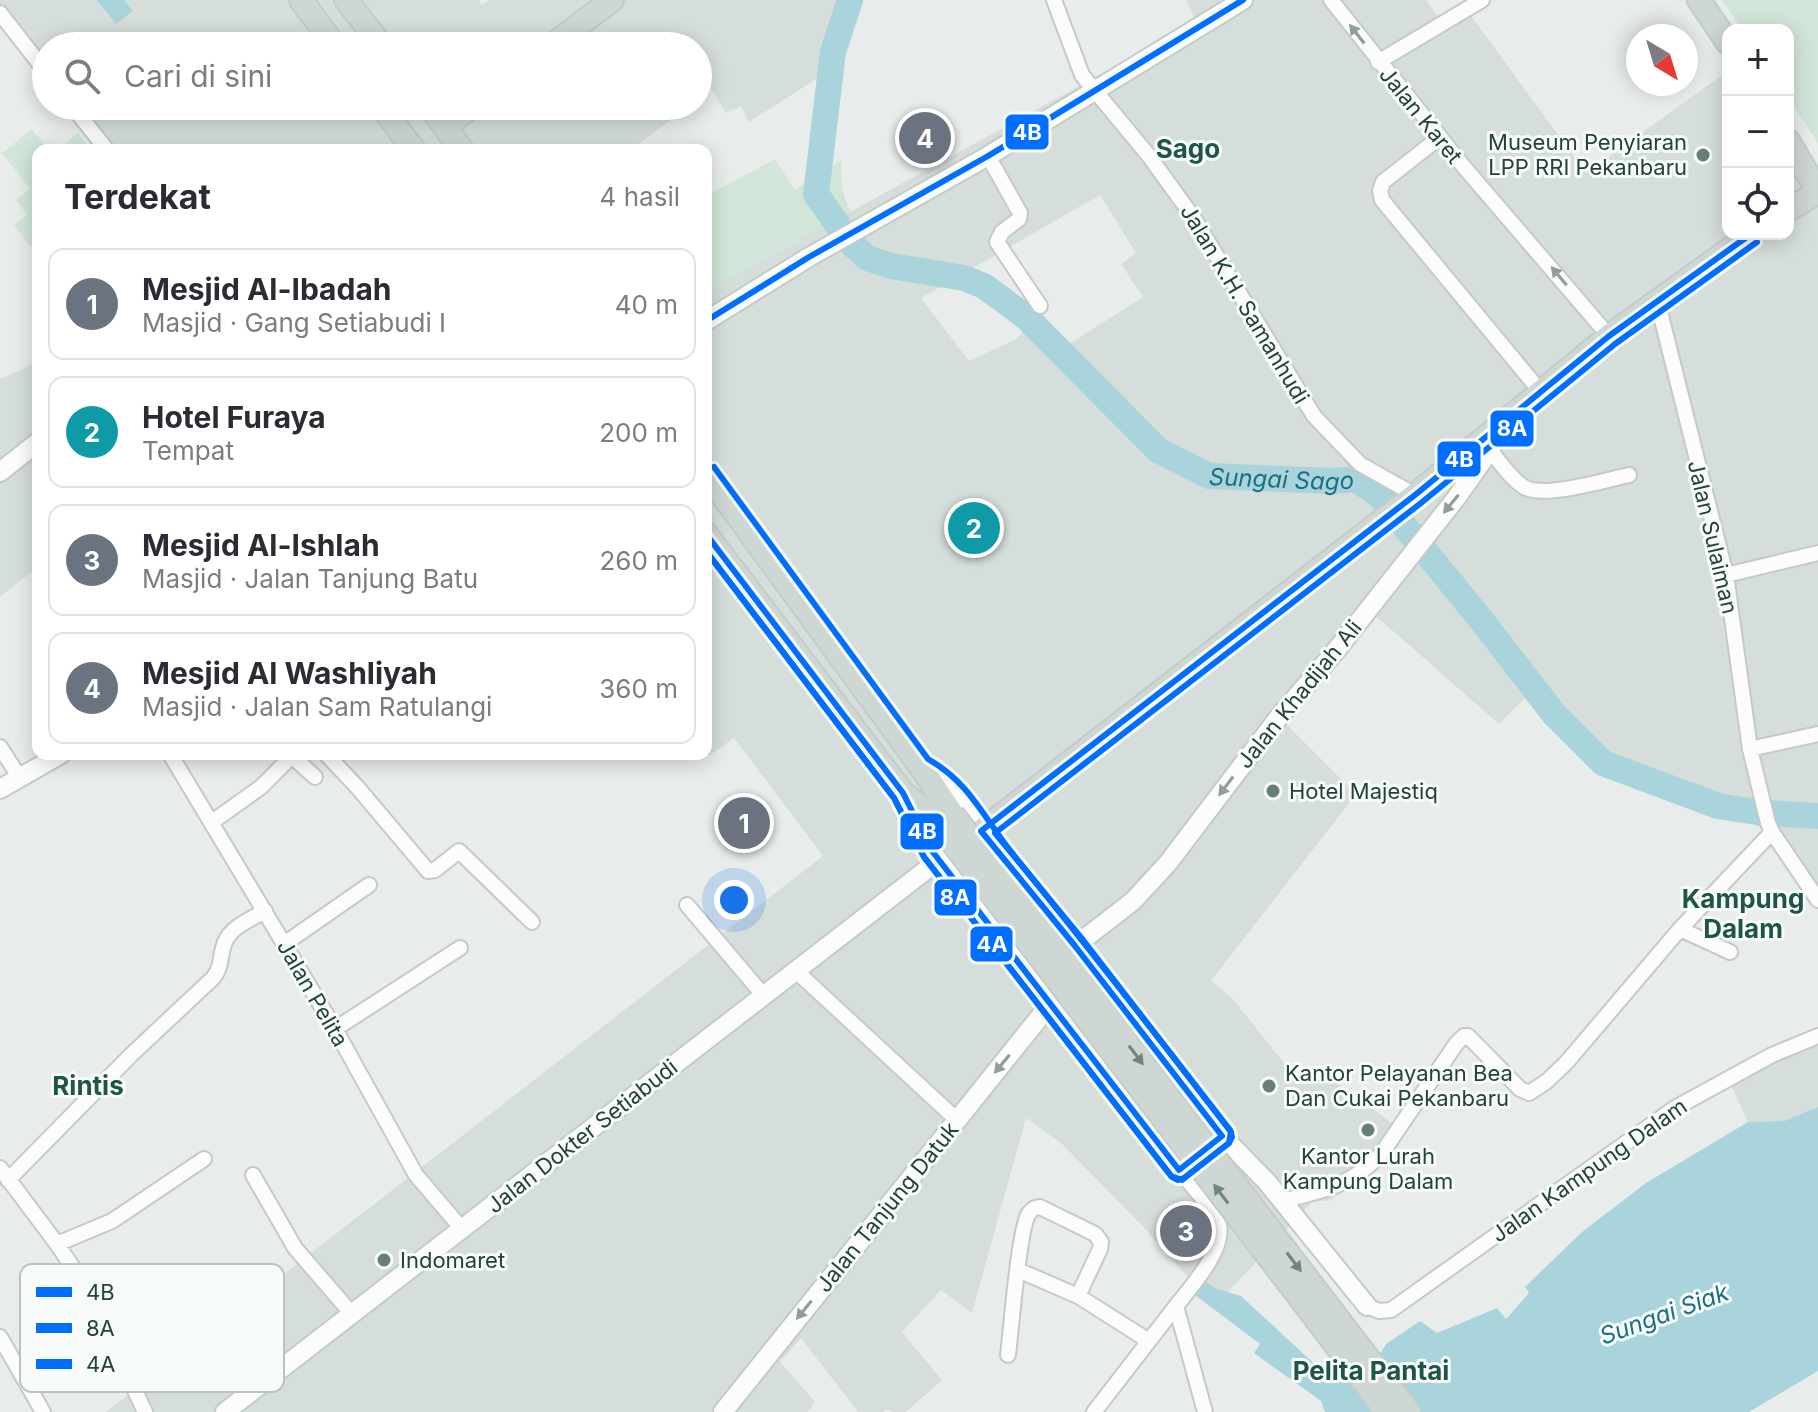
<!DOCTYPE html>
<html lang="id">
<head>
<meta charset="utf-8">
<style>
	body { margin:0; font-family:Inter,sans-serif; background:#f7f7f7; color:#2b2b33 }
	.controls { position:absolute; right:24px; top:24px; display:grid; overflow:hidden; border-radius:16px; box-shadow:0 4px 20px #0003 }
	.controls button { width:72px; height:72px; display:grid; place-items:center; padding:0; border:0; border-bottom:2px solid #e1e1e2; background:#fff; color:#2b2b33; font:40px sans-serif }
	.compass { position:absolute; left:1626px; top:24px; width:72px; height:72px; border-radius:50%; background:#fff; box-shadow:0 4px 20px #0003; rotate:142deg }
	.you { position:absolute; left:734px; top:900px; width:28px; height:28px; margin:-20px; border:6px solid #fff; border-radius:50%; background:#1a73e8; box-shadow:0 0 0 12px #1a73e833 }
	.badge { display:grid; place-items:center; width:52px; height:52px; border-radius:50%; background:#697e78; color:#fff; font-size:26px; font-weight:700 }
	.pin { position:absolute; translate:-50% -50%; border:4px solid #fff; box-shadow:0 2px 8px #0006 }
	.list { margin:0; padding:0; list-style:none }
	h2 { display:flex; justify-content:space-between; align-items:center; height:104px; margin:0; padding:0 32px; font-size:34px }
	h2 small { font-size:26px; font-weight:400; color:#7c7c81 }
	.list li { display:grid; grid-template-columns:52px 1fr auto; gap:24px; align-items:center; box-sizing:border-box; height:112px; margin:0 16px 16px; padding:0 16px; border:2px solid #e1e1e2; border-radius:16px }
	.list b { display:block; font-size:30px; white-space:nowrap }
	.list p { margin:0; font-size:26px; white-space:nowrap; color:#7c7c81 }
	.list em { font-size:26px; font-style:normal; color:#7c7c81 }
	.icon { flex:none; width:44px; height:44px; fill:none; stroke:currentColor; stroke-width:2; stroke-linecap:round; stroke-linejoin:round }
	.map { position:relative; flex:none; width:1818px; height:1412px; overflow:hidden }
	.search { position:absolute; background:#fff; box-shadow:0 4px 20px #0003; left:32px; top:32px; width:680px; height:88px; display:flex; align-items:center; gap:20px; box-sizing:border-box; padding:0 28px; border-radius:44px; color:#7c7c81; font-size:30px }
	.panel { position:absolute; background:#fff; box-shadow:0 4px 20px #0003; left:32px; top:144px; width:680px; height:616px; border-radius:16px }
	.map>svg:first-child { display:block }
</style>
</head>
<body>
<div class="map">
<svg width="1818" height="1412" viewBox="0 0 1818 1412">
	<rect width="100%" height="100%" fill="#e8edeb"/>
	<path fill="#d6dedb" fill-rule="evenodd" d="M0,0H479L482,5L489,0H859L840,64L749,122L741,106L726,113L698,66V46H46V73L0,14Z
		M1186,0H1426L1444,26L1469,13L1586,173L1728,71V234H1788V141L1818,191V901L1772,832L1598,760L1534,689L1499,724L1368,609L1279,717L1356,794L1211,981L1232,998L1300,1083L1316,1068L1406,1133L1384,1165L1329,1201L1314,1200L1214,1307L1148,1232L1061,1143L1026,1118L972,1313L941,1290L902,1332L942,1380L906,1412H892L887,1409L883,1412H858L801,1338L780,1362L815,1402L808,1412H106L823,856L734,738L709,756L706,753V291L1196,22ZM1100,195L1136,253L1121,264L1143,297L1066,346L1034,317L1017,339L969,361L921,298Z
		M72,106H663L672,119L631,150H106Z
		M38,362V567L0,597V379Z
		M1818,1038V1107L1784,1121L1748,1122L1728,1078Z"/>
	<path fill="#d1e6d8" d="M1722,0H1818V143L1788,98V30H1743Z
		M32,129L49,150H38V256L14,225L27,215L16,200L30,189L2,153Z
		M78,133L91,150H57Z
		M775,159L795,190L842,160C840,176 842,197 851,212L706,291V196Z"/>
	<path fill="#a9d4db" d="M97,0H124L133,11L116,24Z
		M1773,808H1818V822L1774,819L1764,813Z
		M1818,1107V1371L1749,1412H1325L1321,1401L1254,1353L1260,1344L1191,1292L1201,1279L1215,1288L1241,1296L1322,1371L1345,1381L1371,1370L1386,1344L1420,1321L1437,1333L1497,1308L1525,1287L1582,1232L1646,1183L1748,1122L1784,1121Z"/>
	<path fill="#e8edeb" d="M1525,1287L1529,1293L1506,1319L1497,1308Z"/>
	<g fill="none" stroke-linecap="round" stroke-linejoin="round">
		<path stroke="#a9d4db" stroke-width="26" id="s1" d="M850,0L833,52L816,194L849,241L867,258L891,266L964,278L984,286L1026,317L1158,450L1209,476L1333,481L1356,479L1379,495L1479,617L1554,714L1603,763L1718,806L1763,813L1818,816"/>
		<defs>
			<path id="street" d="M1054,0L1082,75L1149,156L1193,217L1314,416L1360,464L1415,495
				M1331,0L1464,167L1609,336
				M0,13L46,72
				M1378,62L1482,0
				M72,106L107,150
				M1440,137L1383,182L1380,191L1382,200L1540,391
				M988,156L1020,213L1019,219L1002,232L997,242L1040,306
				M1657,300L1726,575L1750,749L1768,823L1772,832L1818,900
				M1490,450C1500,462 1511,479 1524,487C1543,499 1606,480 1629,475
				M1726,575L1818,553
				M0,747L20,778
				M1750,749L1818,734
				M170,754L335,1029L416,1175L462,1229
				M326,754L358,788L428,871L435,870L459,851L532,922
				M212,822L261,787L292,756L315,777
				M687,905L764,996
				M1680,929L1730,952
				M284,944L369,885
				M796,971L957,1120
				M335,1029L460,948
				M0,1168L57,1244L88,1290L145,1412
				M1179,1170C1191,1186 1208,1202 1217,1220C1230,1244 1191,1287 1176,1306L1205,1412
				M253,1175L295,1248L352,1314
				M8,1180L131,1055L213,978C223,966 219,956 225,942C231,927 251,919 265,911
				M1282,1201C1325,1190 1351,1186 1382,1153L1456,1044L1464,1036H1468L1520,1089L1529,1093L1546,1082L1566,1063L1680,929L1772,832
				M57,1244L112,1221L204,1159
				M1018,1270L1078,1296L1149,1341
				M1367,1306L1379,1311L1391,1310L1675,1108L1772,1055L1818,1036
				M0,1337L43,1412
				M1008,1355C1011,1331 1019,1227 1029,1213C1033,1208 1034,1208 1040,1207L1095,1234L1101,1242L1100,1249L1078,1296
				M1094,1412L1176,1306"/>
			<path id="secondary" d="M706,321L809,257L988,156L1243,0
				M0,472L38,442
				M921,767C950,782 968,800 981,831L1075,946L1222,1136L1267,1182L1367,1306
				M0,789L61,754
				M904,795L932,851L1179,1170L1204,1150
				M1075,946L1133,901L1168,863L1279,717L1338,648L1457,497L1490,450L1501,426
				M225,1412L939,860
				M723,1412L1051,1003"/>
			<path id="primary" d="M301,0L335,46
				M346,0L382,46
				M1699,0L1728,43
				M551,46L612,0
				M381,106L414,150
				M429,106L462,150
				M445,127L472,106
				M1788,141L1818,191
				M1788,210L1818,192
				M706,473L921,767L953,815
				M706,534L903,793L933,817
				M981,831L1415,495L1609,336L1751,234"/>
		</defs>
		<use href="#street" stroke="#c5cac8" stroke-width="18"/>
		<use href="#secondary" stroke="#c3cbc8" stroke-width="22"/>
		<use href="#primary" stroke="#c3ccc9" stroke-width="26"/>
		<use href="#street" stroke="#fcfcfc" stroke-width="14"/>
		<use href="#secondary" stroke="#fcfcfc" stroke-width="18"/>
		<use href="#primary" stroke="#cfd7d5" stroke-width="22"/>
		<defs>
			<path id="primary-bridge" d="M953,815L1409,1412
				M933,817L1387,1412"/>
		</defs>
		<use href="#primary-bridge" stroke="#c3ccc9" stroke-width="26" stroke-linecap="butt"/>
		<use href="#primary-bridge" stroke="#cfd7d5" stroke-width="22"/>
		<defs>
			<path id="bus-1" d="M706,321L809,257L988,156L1243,0
				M706,534L903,793L932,851L1179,1170L1222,1136L1075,946L981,831L1415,495L1609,336L1751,234"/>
			<path id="bus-2" d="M706,551L894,798L924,857L1171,1176L1182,1180L1229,1143L1231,1132L1083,940L995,833L1421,503L1615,344L1757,242"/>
			<path id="bus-3" d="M706,551L894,798L924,857L1172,1177L1178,1180L1184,1178L1229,1143L1232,1137L1230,1130C1158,1037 1086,944 1012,853C983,817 970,783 928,759L714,467"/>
		</defs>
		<use href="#bus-1" stroke="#f7fbf9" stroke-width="12"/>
		<use href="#bus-2" stroke="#f7fbf9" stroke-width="12"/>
		<use href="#bus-3" stroke="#f7fbf9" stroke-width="12"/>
		<use href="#bus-1" stroke="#006eff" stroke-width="6"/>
		<use href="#bus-2" stroke="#006eff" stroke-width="6"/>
		<use href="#bus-3" stroke="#006eff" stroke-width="6"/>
	</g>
	<defs><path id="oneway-solid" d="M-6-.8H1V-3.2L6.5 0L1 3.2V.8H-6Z" transform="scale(2)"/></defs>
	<g fill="#909f9b">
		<use href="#oneway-solid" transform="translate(1357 34) rotate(-128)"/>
		<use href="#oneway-solid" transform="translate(1559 276) rotate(-130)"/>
		<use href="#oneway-solid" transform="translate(1451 504) rotate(129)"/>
		<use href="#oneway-solid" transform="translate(1226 786) rotate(127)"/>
		<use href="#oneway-solid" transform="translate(1002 1064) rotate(129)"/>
		<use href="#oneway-solid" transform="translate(804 1310) rotate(129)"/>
	</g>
	<g fill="#718580">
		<use href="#oneway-solid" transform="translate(1136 1055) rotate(53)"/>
		<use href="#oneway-solid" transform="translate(1221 1194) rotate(-127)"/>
		<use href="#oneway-solid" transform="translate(1294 1262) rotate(53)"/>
	</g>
	<g fill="#697e78" stroke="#f7fbf9" stroke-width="3">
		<circle cx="1703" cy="155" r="8"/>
		<circle cx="1273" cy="791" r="8"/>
		<circle cx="1269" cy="1086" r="8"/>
		<circle cx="1368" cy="1130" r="8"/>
		<circle cx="384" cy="1260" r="8"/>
	</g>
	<g text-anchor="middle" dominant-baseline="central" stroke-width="6" stroke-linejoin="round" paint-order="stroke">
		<g font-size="22" fill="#24423a" stroke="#f7fbf9">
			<text transform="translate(1421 115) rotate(51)">Jalan Karet</text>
			<text transform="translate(1245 304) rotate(59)">Jalan K.H. Samanhudi</text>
			<text transform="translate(1713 537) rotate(77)">Jalan Sulaiman</text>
			<text transform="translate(1299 694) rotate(-51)">Jalan Khadijah Ali</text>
			<text transform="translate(313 993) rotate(60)">Jalan Pelita</text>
			<text transform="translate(582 1136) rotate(-38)">Jalan Dokter Setiabudi</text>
			<text transform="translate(1589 1170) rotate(-35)">Jalan Kampung Dalam</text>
			<text transform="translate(887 1207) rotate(-51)">Jalan Tanjung Datuk</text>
		</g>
		<g font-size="22" fill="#24423a" stroke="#f7fbf9" text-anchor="start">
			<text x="1687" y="142" text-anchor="end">Museum Penyiaran<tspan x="1687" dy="25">LPP RRI Pekanbaru</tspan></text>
			<text x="1289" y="791">Hotel Majestiq</text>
			<text x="1285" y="1073">Kantor Pelayanan Bea<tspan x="1285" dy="25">Dan Cukai Pekanbaru</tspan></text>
			<text x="1368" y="1156" text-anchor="middle">Kantor Lurah<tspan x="1368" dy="25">Kampung Dalam</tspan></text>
			<text x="400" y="1260">Indomaret</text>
		</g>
		<g font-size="24" font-style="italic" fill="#1c6f80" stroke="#f7fbf9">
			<text stroke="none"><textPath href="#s1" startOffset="770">Sungai Sago</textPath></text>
			<text transform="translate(1664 1314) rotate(-20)">Sungai Siak</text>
		</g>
		<g font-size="26" font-weight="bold" fill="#1f5548" stroke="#f7fbf9">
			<text x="1188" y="148">Sago</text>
			<text x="1743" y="898">Kampung<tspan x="1743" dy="30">Dalam</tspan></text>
			<text x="88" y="1085">Rintis</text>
			<text x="1371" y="1370">Pelita Pantai</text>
		</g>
	</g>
	<rect x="20" y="1264" width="264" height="128" rx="12" fill="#f7fbf9" stroke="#b8c4c0" stroke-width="2"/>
	<rect x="36" y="1287" width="36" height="10" fill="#006eff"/>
	<rect x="36" y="1323" width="36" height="10" fill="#006eff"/>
	<rect x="36" y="1359" width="36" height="10" fill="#006eff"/>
	<g font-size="22" fill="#24423a">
		<text x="86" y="1300">4B</text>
		<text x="86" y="1336">8A</text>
		<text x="86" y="1372">4A</text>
	</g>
	<g stroke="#f7fbf9" stroke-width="3">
		<rect x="1004" y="113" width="46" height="38" rx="8" fill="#006eff"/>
		<rect x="1489" y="409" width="46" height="39" rx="8" fill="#006eff"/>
		<rect x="1436" y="440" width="46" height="38" rx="8" fill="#006eff"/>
		<rect x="899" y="812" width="46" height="39" rx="8" fill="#006eff"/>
		<rect x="933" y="878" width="45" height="39" rx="8" fill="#006eff"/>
		<rect x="969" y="925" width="45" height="38" rx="8" fill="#006eff"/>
	</g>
	<g font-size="22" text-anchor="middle" font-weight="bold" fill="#fff">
		<text x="1027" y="140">4B</text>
		<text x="1512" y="436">8A</text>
		<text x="1459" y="467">4B</text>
		<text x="922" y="839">4B</text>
		<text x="955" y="905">8A</text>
		<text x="992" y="952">4A</text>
	</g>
</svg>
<div class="controls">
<button>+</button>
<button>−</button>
<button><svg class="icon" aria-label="locate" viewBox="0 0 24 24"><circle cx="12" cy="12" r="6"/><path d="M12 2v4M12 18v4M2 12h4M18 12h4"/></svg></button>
</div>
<svg class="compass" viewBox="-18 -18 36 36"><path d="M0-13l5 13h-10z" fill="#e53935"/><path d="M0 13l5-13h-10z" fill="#7c7c81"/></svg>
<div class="you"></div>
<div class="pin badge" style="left:744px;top:823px;background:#6b7280">1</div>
<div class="pin badge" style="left:974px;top:528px;background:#0f9aa8">2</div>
<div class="pin badge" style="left:1186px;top:1231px;background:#6b7280">3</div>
<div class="pin badge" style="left:925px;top:138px;background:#6b7280">4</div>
<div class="search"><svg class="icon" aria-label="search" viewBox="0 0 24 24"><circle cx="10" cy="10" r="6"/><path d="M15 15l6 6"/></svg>Cari di sini</div>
<section class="panel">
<h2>Terdekat<small>4 hasil</small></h2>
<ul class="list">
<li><span class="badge" style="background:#6b7280">1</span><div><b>Mesjid Al-Ibadah</b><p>Masjid · Gang Setiabudi I</p></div><em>40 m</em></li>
<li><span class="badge" style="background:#0f9aa8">2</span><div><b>Hotel Furaya</b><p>Tempat</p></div><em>200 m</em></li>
<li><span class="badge" style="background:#6b7280">3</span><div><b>Mesjid Al-Ishlah</b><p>Masjid · Jalan Tanjung Batu</p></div><em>260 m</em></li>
<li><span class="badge" style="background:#6b7280">4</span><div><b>Mesjid Al Washliyah</b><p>Masjid · Jalan Sam Ratulangi</p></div><em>360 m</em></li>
</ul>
</section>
</div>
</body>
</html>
